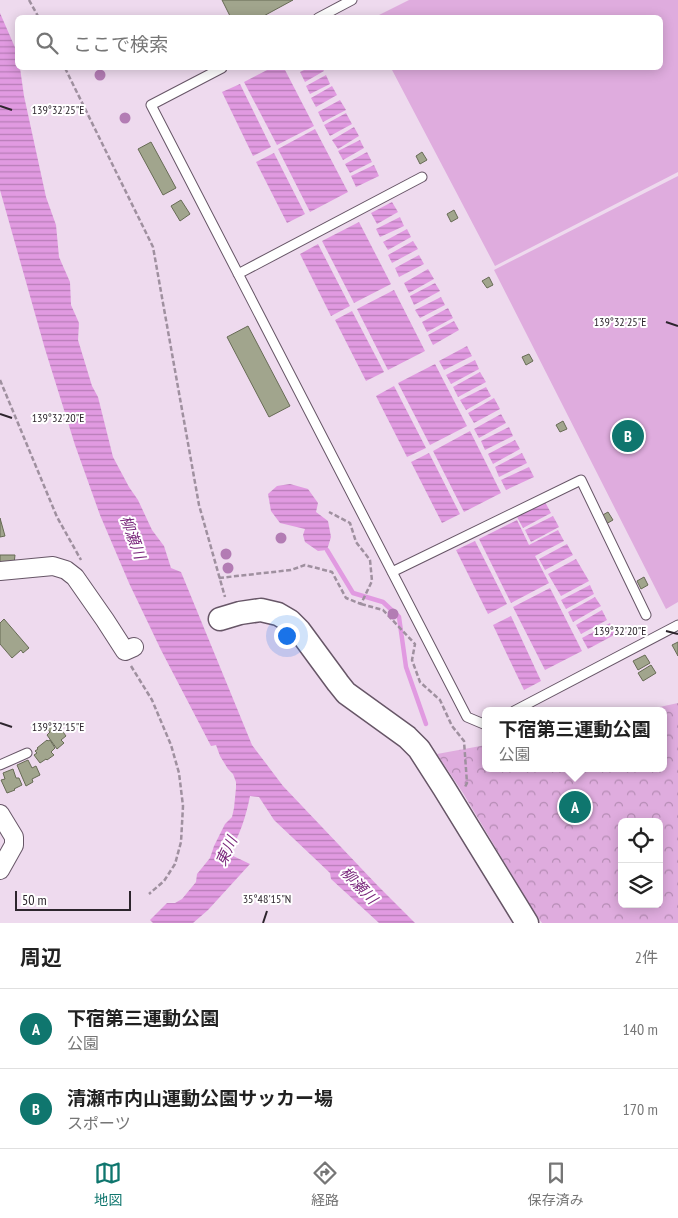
<!DOCTYPE html>
<html lang="ja">
<head>
<meta charset="utf-8">
<style>
	body { margin:0; font-family:"PT Sans Narrow","Noto Sans JP",sans-serif; background:#f6f6f6; color:#222 }
	.controls { position:absolute; right:15px; bottom:15px; display:grid; overflow:hidden; border-radius:8px; box-shadow:0 2px 12px #0003 }
	.controls button { width:45px; height:45px; display:grid; place-items:center; padding:0; border:0; border-bottom:1px solid #e0e0e0; background:#fff; color:#222; font:25px sans-serif }
	.scale { position:absolute; left:15px; bottom:12px; width:116px; box-sizing:border-box; padding-left:5px; border:2px solid #2d252d; border-top:0; font-size:14px; line-height:18px; white-space:nowrap; color:#2d252d; -webkit-text-stroke:4px #fff; paint-order:stroke }
	.you { position:absolute; left:286px; top:635px; width:18px; height:18px; margin:-12px; border:4px solid #fff; border-radius:50%; background:#1a73e8; box-shadow:0 0 0 8px #1a73e833 }
	.badge { display:grid; place-items:center; width:32px; height:32px; border-radius:50%; background:#0f766e; color:#fff; font-size:16px; font-weight:700 }
	.pin { position:absolute; translate:-50% -50%; border:2px solid #fff; box-shadow:0 1px 5px #0006 }
	.popup { position:absolute; left:482px; top:707px; width:185px; height:65px; box-sizing:border-box; display:grid; place-content:center; border-radius:8px; background:#fff; filter:drop-shadow(0 1px 4px #0005); font-size:16px; white-space:nowrap; color:#767676 }
	.popup b { font-size:19px; color:#222 }
	.popup::after { content:''; position:absolute; left:50%; top:100%; margin-left:-10px; border:10px solid transparent; border-top-color:#fff }
	.list { margin:0; padding:0; list-style:none }
	h2 { display:flex; justify-content:space-between; align-items:center; height:65px; margin:0; padding:0 20px; font-size:21px }
	h2 small { font-size:16px; font-weight:400; color:#767676 }
	.list li { display:grid; grid-template-columns:32px 1fr auto; gap:15px; align-items:center; box-sizing:border-box; height:80px; padding:0 20px; border-top:1px solid #e0e0e0 }
	.list b { display:block; font-size:19px; white-space:nowrap }
	.list p { margin:0; font-size:16px; white-space:nowrap; color:#767676 }
	.list em { font-size:16px; font-style:normal; color:#767676 }
	.icon { flex:none; width:28px; height:28px; fill:none; stroke:currentColor; stroke-width:2; stroke-linecap:round; stroke-linejoin:round }
	.map { position:relative; flex:none; width:678px; height:923px; overflow:hidden }
	.search { position:absolute; background:#fff; box-shadow:0 2px 12px #0003; left:15px; right:15px; top:15px; height:55px; display:flex; align-items:center; gap:12px; box-sizing:border-box; padding:0 18px; border-radius:8px; color:#767676; font-size:19px }
	.sheet { height:225px; background:#fff }
	nav { display:flex; justify-content:space-around; align-items:center; box-sizing:border-box; height:70px; border-top:1px solid #e0e0e0; background:#fff; font-size:14px; color:#767676 }
	nav a { display:grid; justify-items:center; gap:2px }
	nav .on { color:#0f766e }
	.map>svg:first-child { display:block }
</style>
</head>
<body>
<div class="map">
<svg width="678" height="923" viewBox="0 0 678 923">
	<defs>
		<pattern id="forest-crowns" width="20" height="18" patternUnits="userSpaceOnUse" patternTransform="scale(1.25)"><rect width="20" height="18" fill="#dfacde"/><path d="M2 6a3 3 0 1 1 6 0M12 15a3 3 0 1 1 6 0" fill="none" stroke="#b58cb4"/></pattern>
		<pattern id="water-rules" width="6" height="5" patternUnits="userSpaceOnUse" patternTransform="scale(1.25)"><rect width="6" height="5" fill="#e19ae1"/><path d="M0 2.5h6" fill="none" stroke="#b77db7"/></pattern>
	</defs>
	<rect width="100%" height="100%" fill="#eedaee"/>
	<path fill="#dfacde" d="M409,0H678V172L495,266L391,68H660V18L375,17Z
		M678,176V602L666,609L494,270Z"/>
	<path fill="url(#forest-crowns)" fill-rule="evenodd" d="M678,703V923H542L534,912L463,793L437,754L486,745V768H664V711H641ZM622,822H659V904H622Z"/>
	<path fill="url(#water-rules)" d="M0,13L17,52L18,68H20L24,96L46,197L56,225L59,257L70,282L71,305L79,323L78,340L92,386L98,397L113,457L129,487L138,500L152,530L164,546L171,568L181,572L252,745L283,786L378,886L415,923H379L331,879L330,873L274,820L259,797L250,796C246,817 240,834 229,854L250,864L208,910L193,923H153L150,920L167,903H175L182,899L196,882L197,874L210,858L214,846L225,824L232,817L234,808L236,788V782L233,774L228,769L220,756L216,745L211,746L161,650L129,583L100,515L75,445L45,349L0,190Z
		M271,68H284L314,126L277,145L244,82Z
		M308,68H322L324,71L305,82L300,72Z
		M326,75L330,84L310,94L306,86Z
		M240,84L271,147L253,156L222,92Z
		M332,86L337,95L316,107L311,98Z
		M340,100L346,110L323,122L318,112Z
		M346,113L352,124L330,136L324,125Z
		M354,127L359,136L338,149L332,140Z
		M315,129L348,192L310,212L278,149Z
		M360,140L364,148L343,160L338,151Z
		M367,152L372,162L350,173L345,164Z
		M274,153L305,214L287,223L256,162Z
		M374,165L379,176L356,187L351,176Z
		M392,202L398,212L377,224L371,213Z
		M400,217L404,226L380,237L376,229Z
		M359,222L391,284L354,303L322,241Z
		M407,229L411,237L388,250L383,242Z
		M413,241L418,249L392,263L388,255Z
		M318,244L350,306L331,316L300,254Z
		M419,255L424,264L399,277L395,268Z
		M428,269L434,279L409,293L404,283Z
		M435,283L440,291L414,305L410,296Z
		M394,290L425,351L388,370L357,309Z
		M441,297L445,305L420,318L415,310Z
		M448,308L453,318L427,332L422,322Z
		M352,311L384,372L366,381L335,320Z
		M454,321L459,330L433,345L428,335Z
		M467,346L472,356L444,370L439,361Z
		M475,360L479,369L451,384L446,375Z
		M435,364L467,426L430,445L398,383Z
		M480,372L486,382L458,397L453,387Z
		M394,386L426,448L407,457L376,396Z
		M486,387L491,396L466,410L460,400Z
		M494,398L500,409L474,423L468,413Z
		M501,414L506,423L479,438L474,429Z
		M509,427L513,436L485,450L481,441Z
		M470,431L501,493L464,512L433,451Z
		M515,440L520,449L493,464L488,454Z
		M429,453L460,514L442,523L411,462Z
		M522,453L527,463L499,477L495,467Z
		M529,467L534,477L506,490L501,480Z
		M290,484L308,489L318,503L316,512L328,521L331,537L327,550L318,551L305,542L303,535L305,529L280,523L271,511L268,494L277,486Z
		M545,502L551,513L523,528L517,517Z
		M553,516L559,527L531,542L525,530Z
		M517,520L529,545L558,530L564,541L535,556L549,583L511,603L479,539Z
		M475,541L507,604L488,614L456,550Z
		M567,544L573,555L545,570L539,559Z
		M576,559L589,581L561,596L548,574Z
		M590,585L594,594L566,609L561,600Z
		M550,588L582,651L545,670L513,607Z
		M595,597L601,606L573,622L568,612Z
		M602,610L607,620L581,634L576,625Z
		M511,616L541,681L524,690L493,625Z
		M610,623L616,634L588,649L582,638Z"/>
	<g fill="none" stroke-linecap="round" stroke-linejoin="round">
		<path stroke="#e19ae1" stroke-width="4.5" d="M327,550L353,593L383,602L399,617L406,667L426,724"/>
	</g>
	<path fill="#a1a58d" stroke="#676b55" d="M222,0H293L260,18H231Z
		M151,142L176,188L163,195L138,149Z
		M422,152L427,160L420,164L416,156Z
		M181,200L190,214L180,221L171,206Z
		M454,210L458,218L451,222L447,214Z
		M489,277L493,285L487,288L482,281Z
		M248,326L290,406L269,417L227,337Z
		M529,354L533,361L526,365L522,357Z
		M563,421L567,429L560,432L556,425Z
		M608,512L613,520L606,524L601,516Z
		M0,518L5,536L0,537Z
		M0,555H15L14,564H0Z
		M644,577L648,585L641,589L637,581Z
		M4,619L29,648L23,653L21,650L12,658L0,644V623Z
		M678,642V656L672,645Z
		M645,655L650,663L638,670L633,661Z
		M651,665L656,673L643,681L638,673Z
		M55,721L66,736L61,740L64,743L57,749L47,735L50,732L46,727Z
		M47,740L48,741L50,740L55,748L51,752L54,755L47,760L46,759L40,763L34,755L37,753L35,751L38,749L37,748Z
		M28,760L32,768L36,766L40,775L32,779L33,782L26,786L17,765Z
		M13,769L16,778H19L22,785L14,789L15,790L7,793L1,780L5,779L3,773Z"/>
	<g fill="none" stroke-linecap="round" stroke-linejoin="round">
		<defs>
			<path id="service" d="M318,18L352,0
				M222,68L151,105L467,717L486,725
				M238,274L422,177
				M392,572L581,480L646,615
				M514,711L678,625
				M0,765L27,753"/>
			<path id="minor" d="M0,571L53,566L66,570L75,577L105,620L125,651L134,647
				M0,814L14,837V845L0,870"/>
			<path id="tertiary" d="M220,619L240,613L261,610L278,614L290,621L299,630L338,683L346,693L407,737L419,749L444,788L527,923"/>
		</defs>
		<use href="#service" stroke="#675667" stroke-width="11"/>
		<use href="#minor" stroke="#675667" stroke-width="20"/>
		<use href="#tertiary" stroke="#675667" stroke-width="25"/>
		<path stroke="#9f909f" stroke-width="2.5" stroke-dasharray="5 2.5" stroke-linecap="butt" d="M29,0L39,18
			M65,68L153,247L199,505L225,597
			M0,380L57,517L81,560
			M219,578L291,570L305,565L332,572L346,598L361,604L372,581L370,560L356,542L350,523L329,512
			M361,604L383,610L415,644L412,660L420,682L440,700L452,726L464,741L467,783L465,787
			M131,666L152,700L171,745L179,773L183,806L181,842L175,864L164,881L149,894"/>
		<use href="#service" stroke="#fff" stroke-width="9"/>
		<use href="#minor" stroke="#fff" stroke-width="18"/>
		<use href="#tertiary" stroke="#fff" stroke-width="22"/>
	</g>
	<g fill="#b37cb4">
		<circle cx="100" cy="75" r="5.5"/>
		<circle cx="125" cy="118" r="5.5"/>
		<circle cx="281" cy="538" r="5.5"/>
		<circle cx="226" cy="554" r="5.5"/>
		<circle cx="228" cy="568" r="5.5"/>
		<circle cx="393" cy="614" r="5.5"/>
	</g>
	<path fill="none" stroke="#2d252d" stroke-width="2" d="M0,106L12,110M666,322L678,326M0,414L12,418M666,631L678,634M0,723L12,727M263,923L267,911"/>
	<g text-anchor="middle" dominant-baseline="central" stroke-width="4" stroke-linejoin="round" paint-order="stroke">
		<g font-size="15" font-style="italic" fill="#7a287c" stroke="#fff">
			<text transform="translate(133 537) rotate(70)">柳瀬川</text>
			<text transform="translate(226 851) rotate(-65)">東川</text>
			<text transform="translate(359 885) rotate(46)">柳瀬川</text>
		</g>
	</g>
	<g font-size="12" text-anchor="middle" fill="#2d252d" stroke="#fff" stroke-width="4" stroke-linejoin="round" paint-order="stroke">
		<text x="58" y="114">139°32'25"E</text>
		<text x="620" y="326">139°32'25"E</text>
		<text x="58" y="422">139°32'20"E</text>
		<text x="620" y="635">139°32'20"E</text>
		<text x="58" y="731">139°32'15"E</text>
		<text x="267" y="903">35°48'15"N</text>
	</g>
</svg>
<div class="controls">
<button><svg class="icon" aria-label="locate" viewBox="0 0 24 24"><circle cx="12" cy="12" r="6"/><path d="M12 2v4M12 18v4M2 12h4M18 12h4"/></svg></button>
<button><svg class="icon" aria-label="layers" viewBox="0 0 24 24"><path d="M12 4l9 5-9 5-9-5zM3 14l9 5 9-5"/></svg></button>
</div>
<div class="scale">50 m</div>
<div class="you"></div>
<div class="pin badge" style="left:575px;top:807px">A</div>
<div class="popup"><b>下宿第三運動公園</b>公園</div>
<div class="pin badge" style="left:628px;top:436px">B</div>
<div class="search"><svg class="icon" aria-label="search" viewBox="0 0 24 24"><circle cx="10" cy="10" r="6"/><path d="M15 15l6 6"/></svg>ここで検索</div>
</div>
<section class="sheet">
<h2>周辺<small>2件</small></h2>
<ul class="list">
<li><span class="badge">A</span><div><b>下宿第三運動公園</b><p>公園</p></div><em>140 m</em></li>
<li><span class="badge">B</span><div><b>清瀬市内山運動公園サッカー場</b><p>スポーツ</p></div><em>170 m</em></li>
</ul>
</section>
<nav>
<a class="on"><svg class="icon" aria-label="map" viewBox="0 0 24 24"><path d="M3 6l6-2 6 2 6-2v14l-6 2-6-2-6 2zM9 4v14M15 6v14"/></svg>地図</a>
<a><svg class="icon" aria-label="directions" viewBox="0 0 24 24"><path d="M12 3l9 9-9 9-9-9zM9 14v-3h6M13 9l2 2-2 2"/></svg>経路</a>
<a><svg class="icon" aria-label="saved" viewBox="0 0 24 24"><path d="M7 4h10v16l-5-4-5 4z"/></svg>保存済み</a>
</nav>
</body>
</html>
